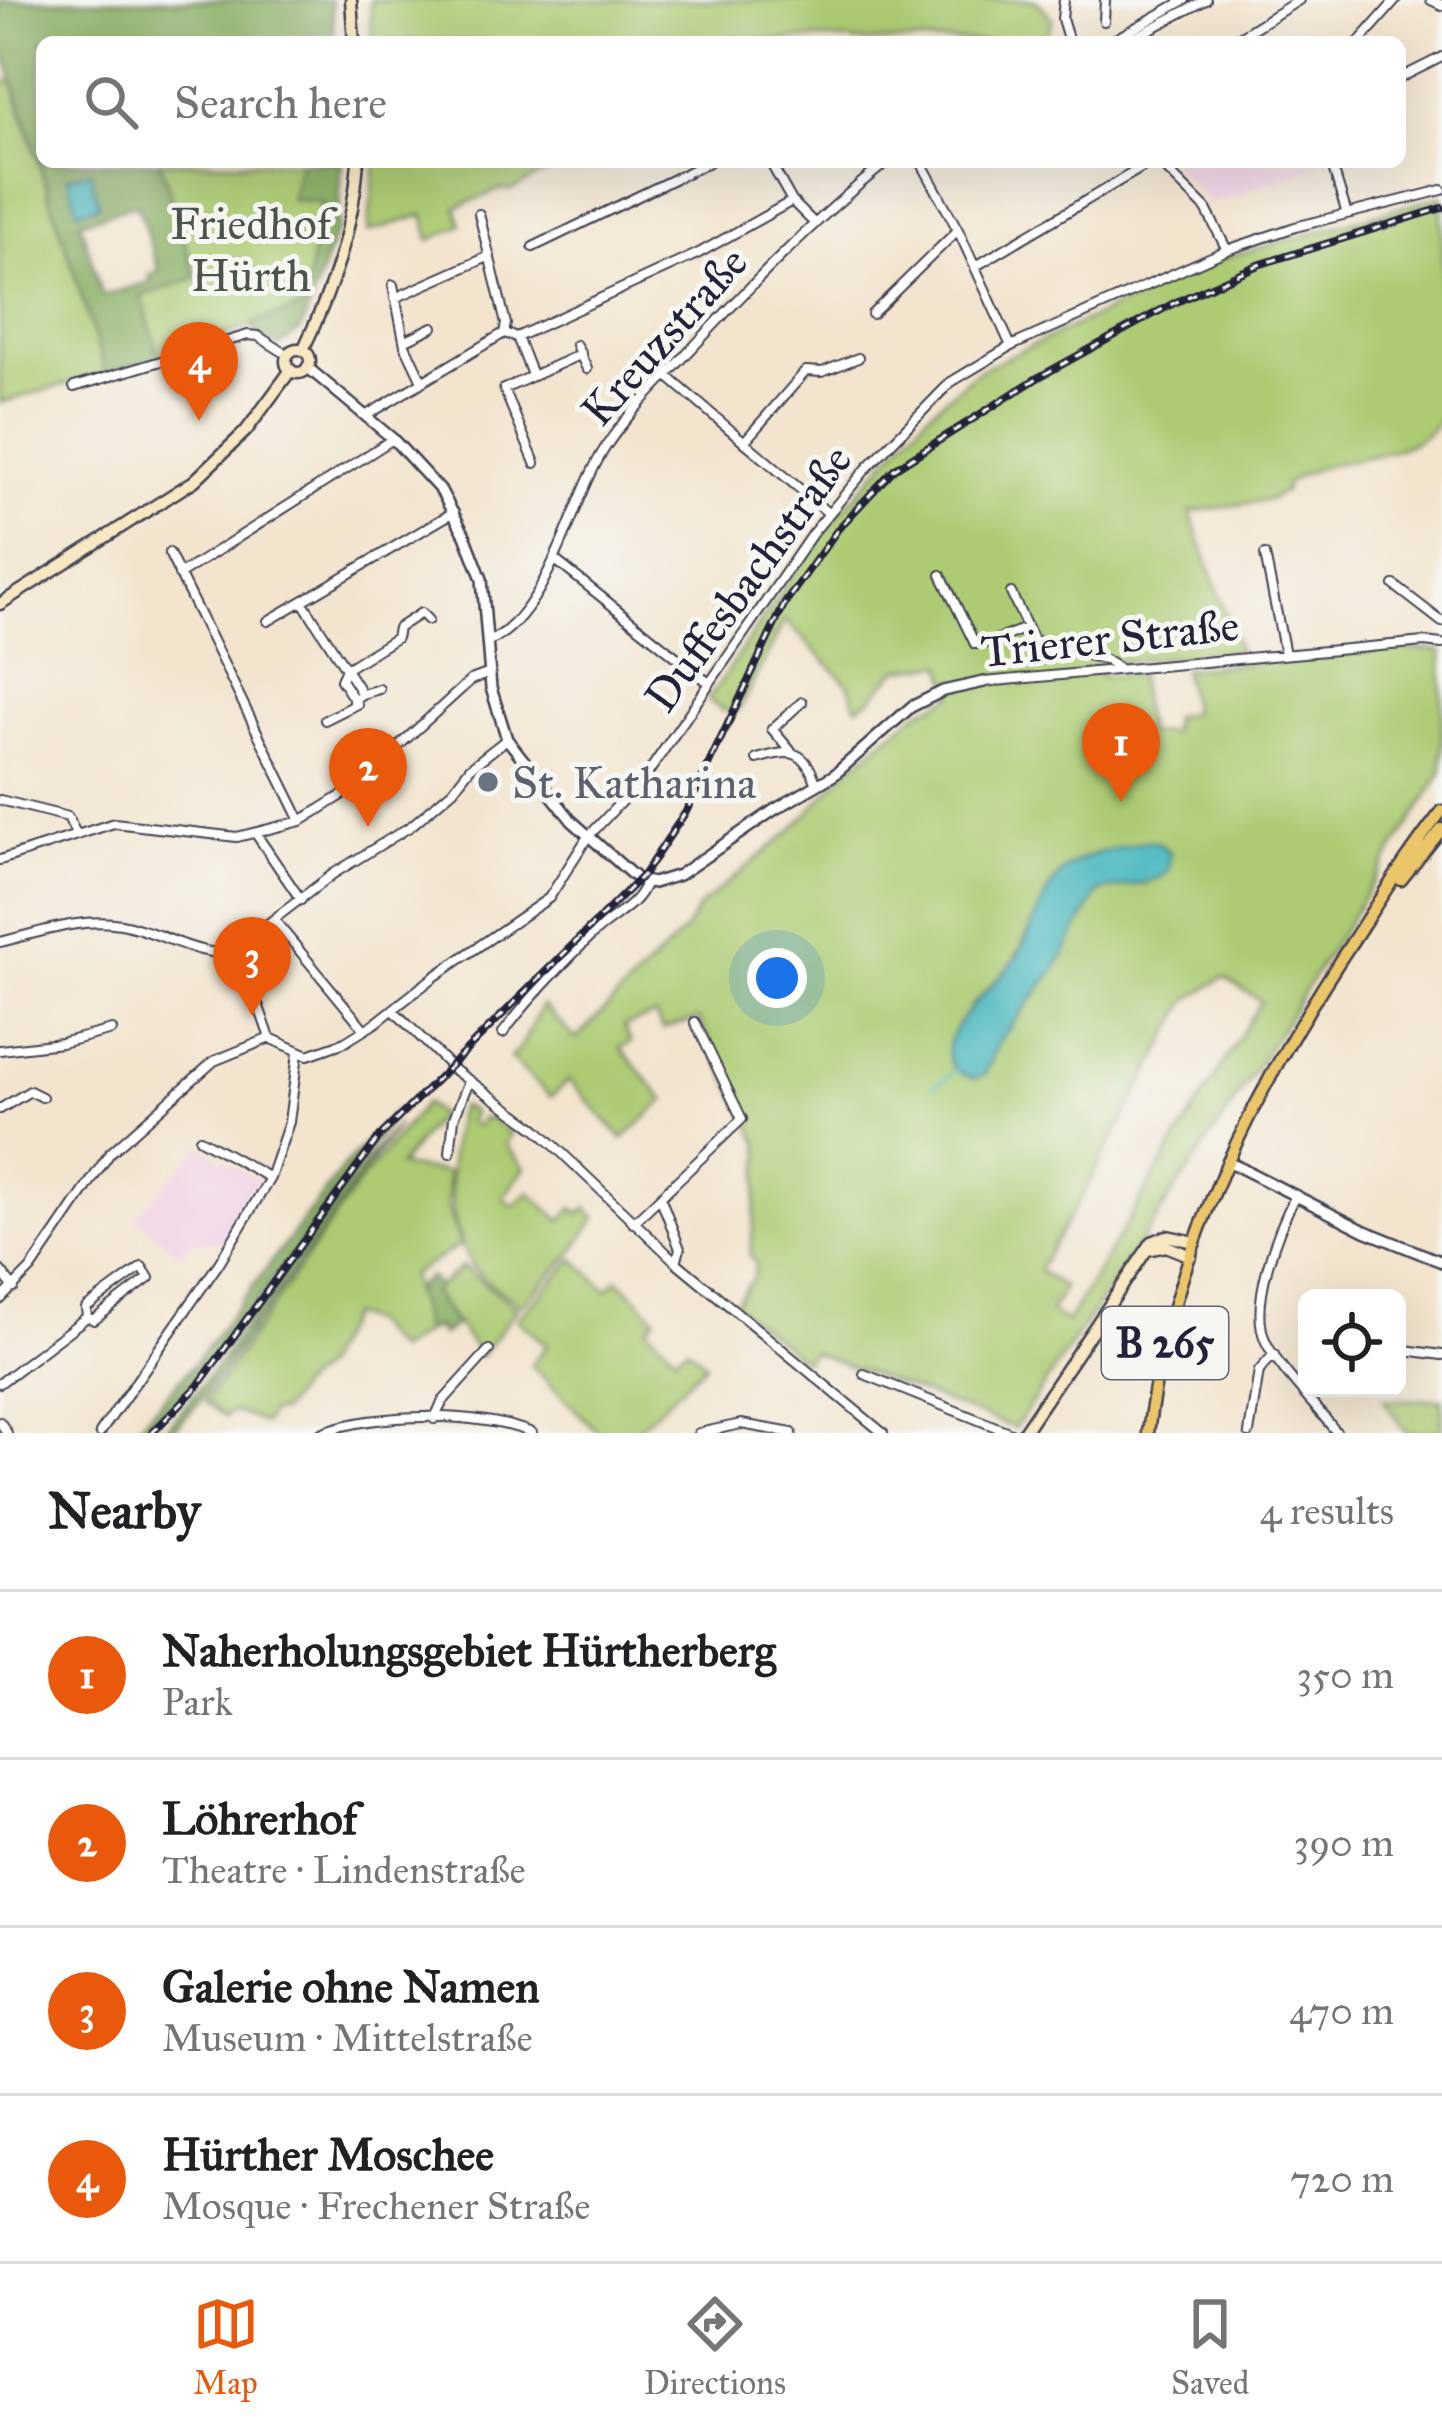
<!DOCTYPE html>
<html lang="en">
<head>
<meta charset="utf-8">
<style>
	body { margin:0; font-family:"IM FELL Great Primer",serif; background:#f6f6f6; color:#202124 }
	.controls { position:absolute; right:36px; bottom:36px; display:grid; overflow:hidden; border-radius:18px; box-shadow:0 12px 48px #0002 }
	.controls button { width:108px; height:108px; display:grid; place-items:center; padding:0; border:0; border-bottom:3px solid #e0e0e0; background:#fff; color:#202124; font:60px sans-serif }
	.you { position:absolute; left:777px; top:978px; width:42px; height:42px; margin:-30px; border:9px solid #fff; border-radius:50%; background:#1a73e8; box-shadow:0 0 0 18px #1a73e833 }
	.badge { display:grid; place-items:center; width:78px; height:78px; border-radius:50%; background:#ea580c; color:#fff; font-size:39px; font-weight:700 }
	.pin { position:absolute; translate:-50% -99px; filter:drop-shadow(0 3px 6px #0008) }
	.pin::after { content:''; position:absolute; top:63px; width:42px; height:36px; background:inherit; clip-path:polygon(0 0,100% 0,50% 100%) }
	.list { margin:0; padding:0; list-style:none }
	h2 { display:flex; justify-content:space-between; align-items:center; height:156px; margin:0; padding:0 48px; font-size:51px }
	h2 small { font-size:39px; font-weight:400; color:#757577 }
	.list li { display:grid; grid-template-columns:78px 1fr auto; gap:36px; align-items:center; box-sizing:border-box; height:168px; padding:0 48px; border-top:3px solid #e0e0e0 }
	.list b { display:block; font-size:45px; white-space:nowrap }
	.list p { margin:0; font-size:39px; white-space:nowrap; color:#757577 }
	.list em { font-size:39px; font-style:normal; color:#757577 }
	.icon { flex:none; width:66px; height:66px; fill:none; stroke:currentColor; stroke-width:2; stroke-linecap:round; stroke-linejoin:round }
	.map { position:relative; flex:none; width:1442px; height:1433px; overflow:hidden }
	.search { position:absolute; background:#fff; box-shadow:0 12px 48px #0002; left:36px; right:36px; top:36px; height:132px; display:flex; align-items:center; gap:30px; box-sizing:border-box; padding:0 42px; border-radius:18px; color:#757577; font-size:45px }
	.sheet { height:828px; background:#fff }
	nav { display:flex; justify-content:space-around; align-items:center; box-sizing:border-box; height:168px; border-top:3px solid #e0e0e0; background:#fff; font-size:33px; color:#757577 }
	nav a { display:grid; justify-items:center; gap:6px }
	nav .on { color:#ea580c }
	.map>svg:first-child { display:block }
</style>
</head>
<body>
<div class="map">
<svg width="1442" height="1433" viewBox="0 0 1442 1433">
	<rect width="100%" height="100%" fill="#f6f6f2"/>
	<filter id="ink" filterUnits="userSpaceOnUse"><feTurbulence type="fractalNoise" baseFrequency=".00833" numOctaves="2"/><feDisplacementMap in="SourceGraphic" scale="24" xChannelSelector="R" yChannelSelector="G"/><feConvolveMatrix kernelMatrix="1 2 1 2 8 2 1 2 1" color-interpolation-filters="sRGB"/></filter>
	<filter id="wash" filterUnits="userSpaceOnUse"><feTurbulence type="fractalNoise" baseFrequency=".004" numOctaves="4" result="noise"/><feDisplacementMap in="SourceGraphic" scale="48" xChannelSelector="R" yChannelSelector="G"/><feGaussianBlur stdDeviation="2.7" result="paint"/><feColorMatrix in="noise" values="0 0 0 0 0 0 0 0 0 0 0 0 0 0 0 0 0 1.4 0 .05"/><feComposite in="paint" operator="in"/></filter>
	<g filter="url(#wash)">
		<rect width="100%" height="100%" fill="#f2e4cd"/>
		<path fill="#f1d0e4" d="M1327,162L1210,204L1172,163L1173,162Z
			M201,1146L258,1181L223,1241L190,1243L180,1255L135,1217Z"/>
		<path fill="#accb72" stroke="#677656" stroke-width="3" fill-rule="evenodd" d="M370,0H1036L1053,19L1044,42H855C826,35 772,42 740,42L737,37L727,42H372Z
			M12,80L106,373L0,403V84Z
			M160,162H300L291,199L323,202L303,308L159,358L141,295L196,277Z
			M376,162H567L511,190L501,189L456,207L462,225L430,240L424,215L368,232Z
			M1442,196V416C1408,470 1329,448 1284,486L1285,491L1268,500L1190,512L1239,651L1098,664L1101,677L1138,674L1146,733L1171,732L1173,717L1192,712L1183,669L1398,649L1442,651V773L1228,1112L1015,1428L812,1352L804,1361L734,1304L753,1278L756,1264L750,1256L761,1156L759,1143L699,1019L662,1029L655,1015L624,1026L631,1042L620,1048L665,1100L623,1139L569,1080L551,1097L510,1058L521,1047L542,1005L576,1039L684,931L700,906L791,831L848,770L918,712L953,696L943,664L898,669L870,699L857,707L848,684L785,620L738,711L722,710L708,700L817,539L929,412L979,370L1223,258ZM1053,884H1148C1127,885 1106,884 1091,899L1055,970L999,1041L985,1074L972,1005L1013,963ZM1224,977L1261,1001L1067,1322L1050,1312L1064,1288L1038,1270L1084,1193L1188,1000Z
			M275,925L285,938L279,944L285,953L252,970L248,953Z
			M425,1103L439,1115L399,1166L448,1173L447,1206L460,1245L411,1275L425,1332L396,1351L370,1323L349,1315L321,1368L300,1386L281,1412H270L264,1423L233,1411L225,1417L205,1402L358,1184Z
			M460,1106L472,1112L469,1122L477,1126L482,1118L491,1119L511,1134L505,1144L525,1168L503,1197L513,1207L529,1192L561,1221L573,1208L580,1214L587,1208L596,1218L571,1255L521,1305C506,1294 478,1279 470,1263C446,1219 445,1153 460,1106Z
			M574,1259L607,1290L618,1279L656,1317L647,1328L676,1356L687,1347L706,1363L633,1433H599L531,1365L547,1345L517,1319Z
			M462,1267L517,1308L481,1356L432,1292Z
			M1442,1399V1430L1407,1433L1384,1400Z"/>
		<path fill="#89af64" stroke="#566850" stroke-width="3" fill-rule="evenodd" d="M0,0H331L335,42H42V162H160L196,278L141,296L159,358L106,373L0,39ZM137,204L159,271L149,275L151,282L102,296L80,222Z
			M300,162H342L338,226L301,330L279,346L255,332L253,323L303,308L322,202L291,199Z
			M395,1112L235,1331L147,1433H132L195,1363L345,1165Z
			M398,1124L199,1402L171,1433H163C247,1335 311,1220 398,1124Z
			M430,1277L437,1288L432,1293L456,1325L441,1335L435,1327L425,1332L414,1289Z"/>
		<path fill="#47b7be" stroke="#346c7c" stroke-width="3" d="M90,171L99,205L78,211L68,177Z
			M1147,841L1157,842L1170,853L1168,871C1149,889 1122,884 1098,892L1055,970L999,1041L985,1074L975,1079C900,1057 1000,984 1016,958C1034,931 1042,888 1067,868C1088,852 1122,847 1147,841Z"/>
		<g fill="none" stroke-linecap="round" stroke-linejoin="round">
			<path stroke="#47b7be" stroke-width="3" d="M933,1087L957,1070"/>
		</g>
	</g>
	<g filter="url(#ink)">
		<g fill="none" stroke-linecap="round" stroke-linejoin="round">
			<defs>
				<path id="minor" d="M1064,0L1062,19L1069,42
					M1431,0L1442,5
					M1104,21L1105,0
					M1110,42L1185,0
					M1126,42L1206,0
					M1231,42L1299,0
					M1359,42L1396,0
					M1400,78L1442,57
					M770,162L792,201L814,223
					M921,162L958,230L1011,346
					M1159,162L1206,209L1227,250
					M1331,162L1347,214
					M533,247L709,162
					M976,266L1151,162
					M393,285L405,345L422,381
					M395,298L490,256
					M872,314L958,230
					M504,333L517,337L699,253L792,201
					M517,337L532,375
					M406,340L433,327
					M576,345L587,369
					M667,376L828,513
					M74,387L248,335L258,336L288,355
					M367,415L504,333L506,324L479,214
					M744,442L806,371L822,372L858,358
					M535,463L504,389L581,354
					M169,553L301,821
					M1265,555L1285,654
					M554,559L709,683
					M179,575L393,439
					M941,575L975,644L991,642L1026,628
					M1394,585L1442,622
					M1011,593L1033,640L1106,660L1117,667
					M302,601L346,669L341,680L357,704L325,720
					M268,621L454,512
					M489,641C548,617 572,498 605,448C627,414 656,387 683,358C747,289 813,220 887,162
					M984,682L1424,642L1442,644
					M362,694L379,689
					M353,700L362,694L346,669L396,638L398,628L421,613L428,620
					M790,750L772,729L802,702
					M757,759C792,749 804,748 817,785
					M0,800L68,817L76,834
					M256,834L301,900
					M0,860L114,823L237,837L301,821L349,791L471,680L490,673
					M275,921L365,1030
					M0,942C39,933 80,917 121,924C163,932 196,958 240,953
					M240,953L270,1038L308,1055L345,1042L377,1022L434,977L549,898L587,838L648,773L812,534L867,468L951,382L1011,346L1227,250L1295,227L1442,190
					M240,953L244,942L333,874L411,826L453,790L470,768L507,739
					M393,1010L453,1069L537,1129L676,1262L883,1433
					M503,1033C530,997 562,965 593,934C612,916 637,907 646,882
					M0,1050L61,1043L112,1030
					M0,1109L30,1091L42,1097
					M200,1139L270,1178
					M450,1153L454,1118L469,1081
					M1296,1195C1278,1229 1248,1305 1266,1342C1279,1369 1317,1407 1337,1433
					M661,1199L680,1249L676,1262
					M633,1223L742,1119L695,1022
					M0,1270L14,1288
					M0,1300L31,1269L110,1153L214,1061L270,1038
					M1397,1349L1442,1355
					M864,1374L1011,1433
					M0,1383L87,1317L86,1308L142,1267L149,1278L94,1320L87,1317
					M434,1419L443,1401L489,1350
					M0,1422L7,1433
					M100,1433L219,1263L270,1178L289,1122L298,1053
					M321,1433C373,1412 480,1411 532,1433
					M699,1433L741,1424L792,1433
					M1249,1433L1259,1371L1274,1354"/>
				<path id="tertiary" d="M307,367L393,439L441,491L465,535L482,579L491,688L507,739L572,821L638,880L653,883L679,875L774,810L834,775L911,707L943,691L984,682
					M1227,1161L1365,1231L1442,1262"/>
				<path id="secondary" d="M351,0L354,42
					M286 361a12 12 0 1 1 24 0a12 12 0 1 1-24 0Z
					M303,350C332,290 353,230 358,162
					M0,604L194,481L246,431L291,370
					M1147,1250L1166,1246L1191,1256
					M1023,1433L1152,1242L1167,1236L1195,1242"/>
				<path id="primary" d="M1401,880L1442,829
					M1148,1433C1170,1253 1255,1088 1354,939C1382,896 1410,851 1442,811"/>
			</defs>
			<use href="#minor" stroke="#413f51" stroke-width="12"/>
			<use href="#tertiary" stroke="#413f51" stroke-width="14"/>
			<use href="#secondary" stroke="#413f51" stroke-width="15"/>
			<use href="#primary" stroke="#413f51" stroke-width="15"/>
			<use href="#minor" stroke="#fff" stroke-width="8"/>
			<use href="#tertiary" stroke="#fff" stroke-width="9"/>
			<use href="#secondary" stroke="#f7e8c3" stroke-width="10"/>
			<use href="#primary" stroke="#ebc669" stroke-width="10"/>
			<defs>
				<path id="rail" d="M152,1433L197,1387L380,1136L644,874L687,810L785,603L838,529L894,469L1039,377L1174,303L1258,265L1442,208"/>
			</defs>
			<use href="#rail" stroke="#22223b" stroke-width="8"/>
			<use href="#rail" stroke="#f6f6f2" stroke-width="3" stroke-dasharray="9" stroke-linecap="butt"/>
		</g>
	</g>
	<circle fill="#6b7280" stroke="#f6f6f2" stroke-width="4.5" cx="488" cy="782" r="12"/>
	<g text-anchor="middle" dominant-baseline="central" stroke-width="10" stroke-linejoin="round" paint-order="stroke">
		<rect fill="#f6f6f2" stroke="#626272" stroke-width="3" x="1102" y="1307" width="126" height="72" rx="9"/>
		<g font-size="42" font-weight="bold" fill="#22223b">
			<text x="1165" y="1343">B 265</text>
		</g>
		<g font-size="45" fill="#4b554c" stroke="#f6f6f2">
			<text x="251" y="223">Friedhof<tspan x="251" dy="52">Hürth</tspan></text>
		</g>
		<g font-size="45" fill="#22223b" stroke="#f6f6f2">
			<text transform="translate(664 336) rotate(-48)">Kreuzstraße</text>
			<text transform="translate(748 578) rotate(-54)">Duffesbachstraße</text>
			<text transform="translate(1110 638) rotate(-6)">Trierer Straße</text>
		</g>
		<g font-size="45" fill="#5b616d" stroke="#f6f6f2" text-anchor="start">
			<text x="512" y="782">St. Katharina</text>
		</g>
	</g>
</svg>
<div class="controls">
<button><svg class="icon" aria-label="locate" viewBox="0 0 24 24"><circle cx="12" cy="12" r="6"/><path d="M12 2v4M12 18v4M2 12h4M18 12h4"/></svg></button>
</div>
<div class="you"></div>
<div class="pin badge" style="left:1121px;top:802px">1</div>
<div class="pin badge" style="left:368px;top:827px">2</div>
<div class="pin badge" style="left:252px;top:1016px">3</div>
<div class="pin badge" style="left:199px;top:421px">4</div>
<div class="search"><svg class="icon" aria-label="search" viewBox="0 0 24 24"><circle cx="10" cy="10" r="6"/><path d="M15 15l6 6"/></svg>Search here</div>
</div>
<section class="sheet">
<h2>Nearby<small>4 results</small></h2>
<ul class="list">
<li><span class="badge">1</span><div><b>Naherholungsgebiet Hürtherberg</b><p>Park</p></div><em>350 m</em></li>
<li><span class="badge">2</span><div><b>Löhrerhof</b><p>Theatre · Lindenstraße</p></div><em>390 m</em></li>
<li><span class="badge">3</span><div><b>Galerie ohne Namen</b><p>Museum · Mittelstraße</p></div><em>470 m</em></li>
<li><span class="badge">4</span><div><b>Hürther Moschee</b><p>Mosque · Frechener Straße</p></div><em>720 m</em></li>
</ul>
</section>
<nav>
<a class="on"><svg class="icon" aria-label="map" viewBox="0 0 24 24"><path d="M3 6l6-2 6 2 6-2v14l-6 2-6-2-6 2zM9 4v14M15 6v14"/></svg>Map</a>
<a><svg class="icon" aria-label="directions" viewBox="0 0 24 24"><path d="M12 3l9 9-9 9-9-9zM9 14v-3h6M13 9l2 2-2 2"/></svg>Directions</a>
<a><svg class="icon" aria-label="saved" viewBox="0 0 24 24"><path d="M7 4h10v16l-5-4-5 4z"/></svg>Saved</a>
</nav>
</body>
</html>
